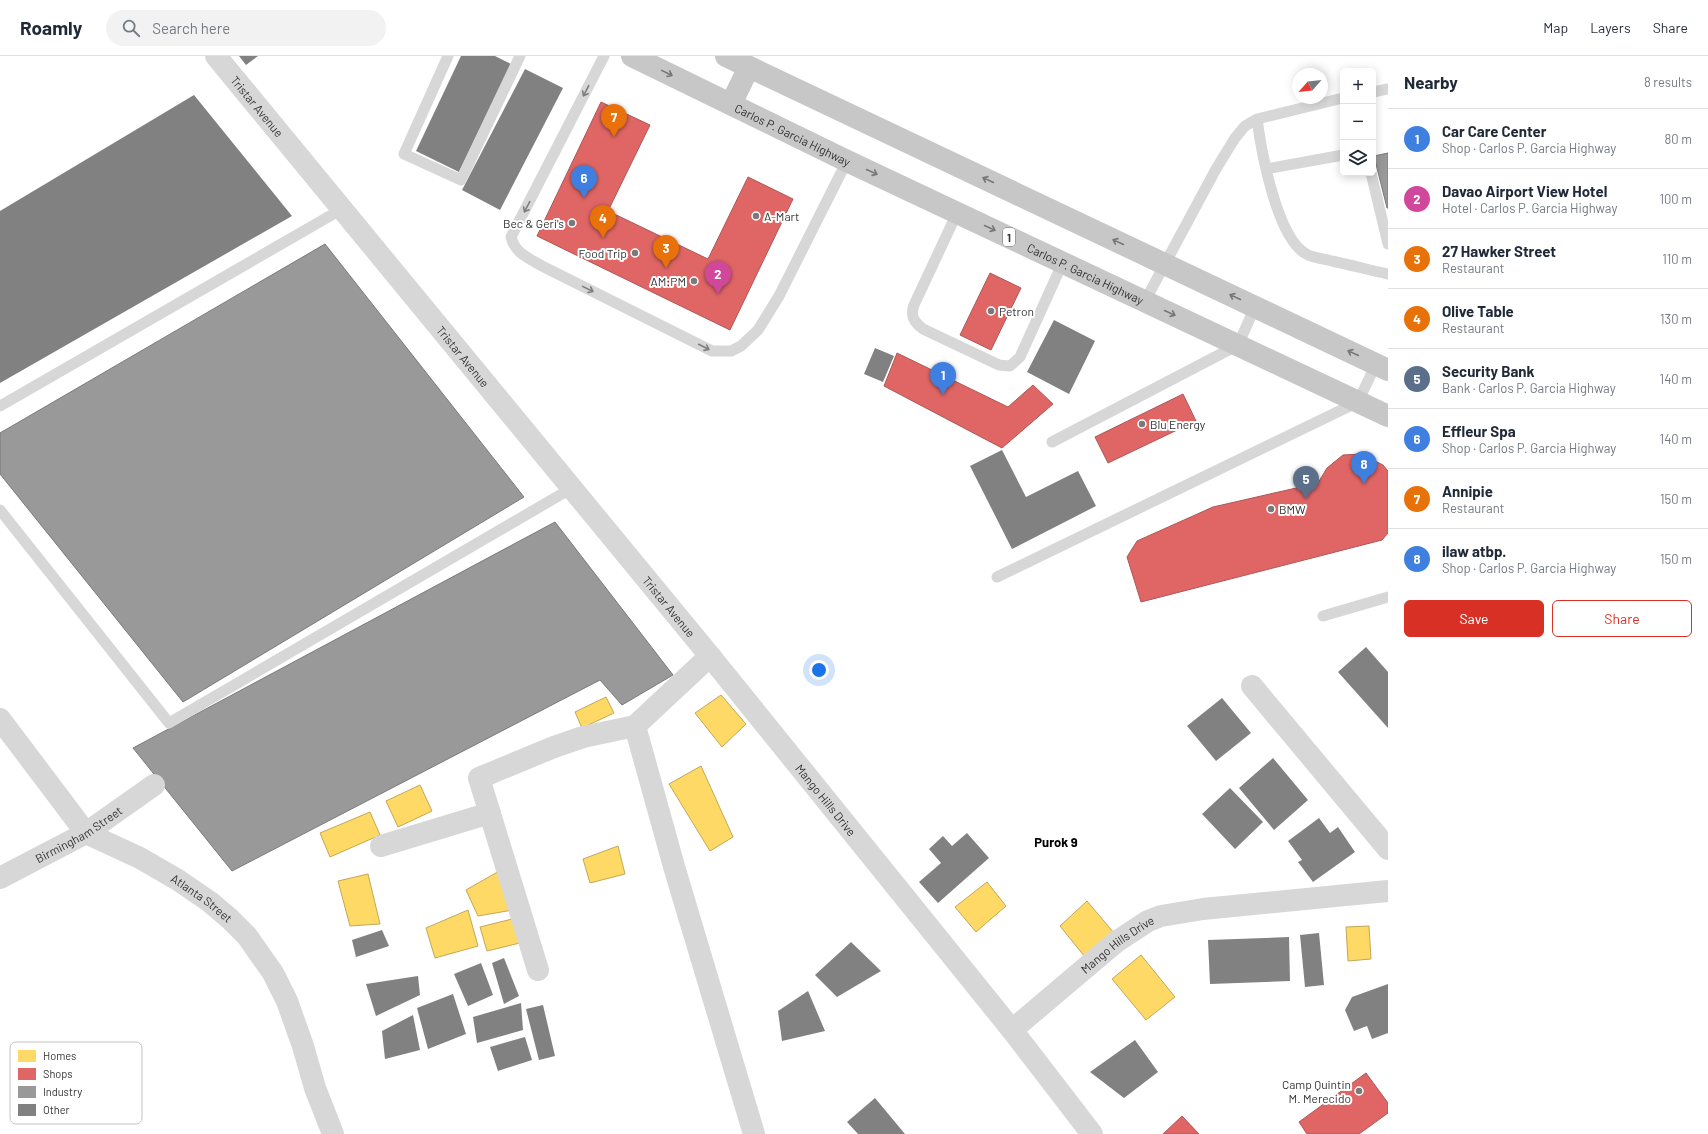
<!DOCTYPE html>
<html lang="en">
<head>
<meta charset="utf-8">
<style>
	body { margin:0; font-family:Barlow,sans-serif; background:#f2f2f3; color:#1f2937 }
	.controls { position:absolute; right:12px; top:12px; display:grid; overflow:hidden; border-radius:6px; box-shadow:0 2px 10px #0003 }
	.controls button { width:36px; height:36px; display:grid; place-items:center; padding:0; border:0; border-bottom:1px solid #e0e1e3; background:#fff; color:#1f2937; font:20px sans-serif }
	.compass { position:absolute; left:1292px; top:12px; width:36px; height:36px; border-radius:50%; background:#fff; box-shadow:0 2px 10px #0003; rotate:243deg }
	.you { position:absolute; left:819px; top:614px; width:14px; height:14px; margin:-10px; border:3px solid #fff; border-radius:50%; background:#1a73e8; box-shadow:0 0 0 6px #1a73e833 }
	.badge { display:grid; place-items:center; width:26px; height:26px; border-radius:50%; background:#d93025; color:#fff; font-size:13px; font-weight:700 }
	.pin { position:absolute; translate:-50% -33px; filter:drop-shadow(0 1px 2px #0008) }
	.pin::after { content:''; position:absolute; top:21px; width:14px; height:12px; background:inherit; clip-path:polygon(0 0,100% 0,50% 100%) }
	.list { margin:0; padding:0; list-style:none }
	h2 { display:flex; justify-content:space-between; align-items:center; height:52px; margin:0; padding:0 16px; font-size:17px }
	h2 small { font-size:13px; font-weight:400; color:#747a83 }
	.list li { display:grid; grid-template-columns:26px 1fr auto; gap:12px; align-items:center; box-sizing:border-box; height:60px; padding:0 16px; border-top:1px solid #e0e1e3 }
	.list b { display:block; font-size:15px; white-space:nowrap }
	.list p { margin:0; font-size:13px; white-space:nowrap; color:#747a83 }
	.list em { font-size:13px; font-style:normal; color:#747a83 }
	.actions { display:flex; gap:8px; padding:12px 16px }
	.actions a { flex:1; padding:9px 0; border:1px solid #d93025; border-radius:6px; text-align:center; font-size:14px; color:#d93025 }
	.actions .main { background:#d93025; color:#fff }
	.icon { flex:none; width:22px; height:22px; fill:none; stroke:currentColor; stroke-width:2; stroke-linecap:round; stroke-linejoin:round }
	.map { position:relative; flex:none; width:1388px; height:1078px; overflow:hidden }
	header { display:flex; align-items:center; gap:24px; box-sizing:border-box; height:56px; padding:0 20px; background:#fff; border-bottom:1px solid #e0e1e3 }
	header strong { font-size:19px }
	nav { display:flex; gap:22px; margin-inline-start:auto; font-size:14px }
	.search { width:280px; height:36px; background:#f2f2f3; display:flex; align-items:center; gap:10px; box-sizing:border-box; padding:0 14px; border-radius:22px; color:#747a83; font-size:15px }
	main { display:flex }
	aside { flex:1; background:#fff }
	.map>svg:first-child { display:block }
</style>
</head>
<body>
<header>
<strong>Roamly</strong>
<div class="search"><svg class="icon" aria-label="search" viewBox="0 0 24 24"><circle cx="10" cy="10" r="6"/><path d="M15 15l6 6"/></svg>Search here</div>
<nav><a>Map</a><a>Layers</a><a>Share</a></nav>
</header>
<main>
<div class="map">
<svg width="1388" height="1078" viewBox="0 0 1388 1078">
	<rect width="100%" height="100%" fill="#fff"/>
	<path fill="#ffd966" stroke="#c2a757" d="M721,639L746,668L722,691L695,657Z
		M606,641L614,657L582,672L575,656Z
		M701,710L733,781L710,795L669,728Z
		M420,729L432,755L398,771L386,745Z
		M370,756L380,779L330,801L320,777Z
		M618,790L625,818L590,827L583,803Z
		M501,814L513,854L478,860L466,834Z
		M368,818L380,868L350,870L338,825Z
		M987,826L1006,850L976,876L955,851Z
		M1087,845L1114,877L1085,901L1060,870Z
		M468,854L478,890L435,902L426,872Z
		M516,862L520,887L487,895L480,871Z
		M1369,870L1371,903L1348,905L1346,871Z
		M1141,899L1175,941L1146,964L1112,923Z"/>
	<path fill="#e06666" stroke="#ac5757" d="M601,46L650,69L608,155L708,203L748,121L793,143L730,274L537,180Z
		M990,217L1021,232L991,294L960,279Z
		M897,297L1008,351L1033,329L1053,348L1002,392L884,330Z
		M1183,338L1196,365L1108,407L1095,381Z
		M1361,398L1383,409L1388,415V477L1382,484L1141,546L1127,501L1137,485L1213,451L1318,427L1327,412L1343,399Z
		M1366,1017L1388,1047V1057L1359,1078H1307L1299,1066Z
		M1182,1060L1199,1078H1163Z"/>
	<path fill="#999" stroke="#7a7a7a" d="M1388,97V152H1387L1374,100Z
		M325,188L524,441L183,646L0,418V377Z
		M555,466L673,619L622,649L600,624L232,815L133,692Z"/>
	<path fill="#818181" d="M239,0H258L246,9Z
		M461,0H495L511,8L459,116L416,95Z
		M525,13L563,32L500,154L462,134Z
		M194,39L292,160L0,327V155Z
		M1054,264L1095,285L1069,338L1027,316Z
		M875,292L894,300L883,326L864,318Z
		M1002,394L1026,441L1078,415L1096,450L1012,493L970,410Z
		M1366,591L1388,616V672L1338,616Z
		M1222,642L1251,677L1216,705L1187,670Z
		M1273,702L1308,744L1274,774L1239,732Z
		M1230,732L1263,766L1235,793L1202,758Z
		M1319,762L1330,777L1338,771L1355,796L1313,826L1298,806L1302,804L1288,785Z
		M967,777L989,802L938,847L919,826L941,807L929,793L943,780L952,790Z
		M382,874L389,890L356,901L352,884Z
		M1319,877L1324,929L1305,931L1300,879Z
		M1289,881L1290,925L1210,928L1208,884Z
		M851,886L881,915L837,941L815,919Z
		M504,902L519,940L504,948L492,907Z
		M481,907L493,939L468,950L454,918Z
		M418,920L420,939L376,960L366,928Z
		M1388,928V977L1372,983L1367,970L1354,975L1345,954L1352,941Z
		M808,935L825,975L782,985L778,955Z
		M453,938L466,978L428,993L417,952Z
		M521,947L523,974L477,987L473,961Z
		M543,949L555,1000L539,1004L526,953Z
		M413,959L420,994L385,1003L382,975Z
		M525,981L532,1004L498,1015L490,991Z
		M1135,984L1158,1016L1124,1042L1090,1016Z
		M875,1042L905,1078H858L847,1066Z"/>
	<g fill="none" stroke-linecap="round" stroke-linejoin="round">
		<path stroke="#d7d7d7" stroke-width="11" d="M448,0L404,98L461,124L520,0
			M604,0L511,181C515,197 528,202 542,210L712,295H731L741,290L758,274L779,240L847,105
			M1373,36L1388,33
			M1257,63C1261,94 1277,185 1308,199C1315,202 1324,203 1332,205C1351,209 1369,214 1388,218
			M1266,113L1343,99
			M1371,117L1388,188
			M957,157L914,249C910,260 914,266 923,273L999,309L1010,310L1020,301L1063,206
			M1145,245L1216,113L1235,82L1245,70L1257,63L1343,42
			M0,350L342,153
			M1052,386L1238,289L1255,251
			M0,454L169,667L572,432
			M997,521L1358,346L1376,308
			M1323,560L1388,541"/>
		<g stroke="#d7d7d7" stroke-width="22">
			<path id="s1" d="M216,0L710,600L1012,974L1092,1078"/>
			<path d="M1252,630L1388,793"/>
			<path id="s2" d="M0,663L86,777L140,802L178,824L210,846L230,863L247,880L273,917L287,945L303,990L315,1032L333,1078"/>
			<path d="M635,670L675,814L754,1078"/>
			<path d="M635,670L710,600"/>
			<path d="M381,790L490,757"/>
			<path id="s3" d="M0,822L86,777L154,729"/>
			<path d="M538,914L479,722L554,691L583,681L635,670"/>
			<path id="s4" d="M1012,974L1116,886L1148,865L1161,860L1203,853L1388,835"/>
		</g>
		<g stroke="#c7c7c7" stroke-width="22">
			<path id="s5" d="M632,0L847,105L1388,360"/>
			<path d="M726,0L1388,314"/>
			<path d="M731,48L749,11"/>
		</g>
	</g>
	<defs><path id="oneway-shaft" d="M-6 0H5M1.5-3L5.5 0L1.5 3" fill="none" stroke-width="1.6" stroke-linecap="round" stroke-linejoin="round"/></defs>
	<g stroke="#767676">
		<use href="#oneway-shaft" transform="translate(667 17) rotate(26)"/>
		<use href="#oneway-shaft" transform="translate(872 116) rotate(25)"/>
		<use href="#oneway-shaft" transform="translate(988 124) rotate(-155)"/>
		<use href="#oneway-shaft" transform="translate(990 172) rotate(25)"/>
		<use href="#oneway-shaft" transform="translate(1118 186) rotate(-155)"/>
		<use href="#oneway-shaft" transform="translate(1235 241) rotate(-155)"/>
		<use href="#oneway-shaft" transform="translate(1170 257) rotate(25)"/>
		<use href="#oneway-shaft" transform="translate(1353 297) rotate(-155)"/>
	</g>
	<g stroke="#7d7d7d">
		<use href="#oneway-shaft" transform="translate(586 35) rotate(117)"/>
		<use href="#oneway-shaft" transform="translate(527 151) rotate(118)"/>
		<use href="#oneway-shaft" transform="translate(588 233) rotate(26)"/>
		<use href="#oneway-shaft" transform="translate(704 291) rotate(27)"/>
	</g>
	<g fill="#7a7a7a" stroke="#fff" stroke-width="1.5">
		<circle cx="756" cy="160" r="4"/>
		<circle cx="572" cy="167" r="4"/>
		<circle cx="635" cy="197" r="4"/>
		<circle cx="694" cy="225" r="4"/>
		<circle cx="991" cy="255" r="4"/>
		<circle cx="1142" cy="368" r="4"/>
		<circle cx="1271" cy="453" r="4"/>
		<circle cx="1359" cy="1035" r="4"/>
	</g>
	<g text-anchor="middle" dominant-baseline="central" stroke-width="4" stroke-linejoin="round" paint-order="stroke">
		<rect fill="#fff" stroke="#707070" stroke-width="1" x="1003" y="172" width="12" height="18" rx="3"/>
		<g font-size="11" font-weight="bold" fill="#333">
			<text x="1009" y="181">1</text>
		</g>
		<g font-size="12" fill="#333" stroke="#fff">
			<text stroke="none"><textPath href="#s1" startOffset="65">Tristar Avenue</textPath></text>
			<text stroke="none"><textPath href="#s5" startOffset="179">Carlos P. Garcia Highway</textPath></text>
			<text stroke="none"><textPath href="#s5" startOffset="503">Carlos P. Garcia Highway</textPath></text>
			<text stroke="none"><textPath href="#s1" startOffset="389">Tristar Avenue</textPath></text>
			<text stroke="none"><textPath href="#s1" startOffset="713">Tristar Avenue</textPath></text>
			<text stroke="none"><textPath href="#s1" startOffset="962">Mango Hills Drive</textPath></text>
			<text stroke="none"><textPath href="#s3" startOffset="90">Birmingham Street</textPath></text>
			<text stroke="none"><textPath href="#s2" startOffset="276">Atlanta Street</textPath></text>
			<text stroke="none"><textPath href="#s4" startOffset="136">Mango Hills Drive</textPath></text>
		</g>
		<g font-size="12" fill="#333" stroke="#fff" text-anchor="start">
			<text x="764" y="160">A-Mart</text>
			<text x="564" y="167" text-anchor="end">Bec &amp; Geri's</text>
			<text x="627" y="197" text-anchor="end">Food Trip</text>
			<text x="686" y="225" text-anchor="end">AM:PM</text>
			<text x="999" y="255">Petron</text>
			<text x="1150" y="368">Blu Energy</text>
			<text x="1279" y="453">BMW</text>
			<text x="1351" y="1028" text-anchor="end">Camp Quintin<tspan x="1351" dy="14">M. Merecido</tspan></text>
		</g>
		<g font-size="13" font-weight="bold" fill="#000" stroke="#fff">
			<text x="1056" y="786">Purok 9</text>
		</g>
	</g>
	<rect x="10" y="986" width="132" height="82" rx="6" fill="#fff" stroke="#c2c2c2" stroke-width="1"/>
	<rect x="18" y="994" width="18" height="12" fill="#ffd966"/>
	<rect x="18" y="1012" width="18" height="12" fill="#e06666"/>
	<rect x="18" y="1030" width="18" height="12" fill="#999"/>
	<rect x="18" y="1048" width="18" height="12" fill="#818181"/>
	<g font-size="11" fill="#333">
		<text x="43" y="1004">Homes</text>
		<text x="43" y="1022">Shops</text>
		<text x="43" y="1040">Industry</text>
		<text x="43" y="1058">Other</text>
	</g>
</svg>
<div class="controls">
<button>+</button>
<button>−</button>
<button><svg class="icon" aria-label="layers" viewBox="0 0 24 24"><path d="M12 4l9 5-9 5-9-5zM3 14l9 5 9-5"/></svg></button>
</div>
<svg class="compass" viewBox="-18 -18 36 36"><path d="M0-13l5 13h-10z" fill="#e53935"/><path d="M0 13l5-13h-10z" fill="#747a83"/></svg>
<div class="you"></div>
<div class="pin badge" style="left:943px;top:339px;background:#3f7fe0">1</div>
<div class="pin badge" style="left:718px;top:238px;background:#d1479c">2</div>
<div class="pin badge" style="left:666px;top:212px;background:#e8710a">3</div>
<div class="pin badge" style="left:603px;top:182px;background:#e8710a">4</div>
<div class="pin badge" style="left:1306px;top:443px;background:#5c6f8a">5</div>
<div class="pin badge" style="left:584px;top:142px;background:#3f7fe0">6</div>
<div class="pin badge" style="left:614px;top:81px;background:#e8710a">7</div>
<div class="pin badge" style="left:1364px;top:428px;background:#3f7fe0">8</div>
</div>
<aside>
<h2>Nearby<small>8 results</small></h2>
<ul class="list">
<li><span class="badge" style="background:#3f7fe0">1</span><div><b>Car Care Center</b><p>Shop · Carlos P. Garcia Highway</p></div><em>80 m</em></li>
<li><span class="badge" style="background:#d1479c">2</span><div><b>Davao Airport View Hotel</b><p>Hotel · Carlos P. Garcia Highway</p></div><em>100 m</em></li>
<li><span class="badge" style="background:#e8710a">3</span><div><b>27 Hawker Street</b><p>Restaurant</p></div><em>110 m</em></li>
<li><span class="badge" style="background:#e8710a">4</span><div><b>Olive Table</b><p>Restaurant</p></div><em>130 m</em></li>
<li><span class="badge" style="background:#5c6f8a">5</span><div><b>Security Bank</b><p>Bank · Carlos P. Garcia Highway</p></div><em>140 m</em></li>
<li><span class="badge" style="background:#3f7fe0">6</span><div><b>Effleur Spa</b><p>Shop · Carlos P. Garcia Highway</p></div><em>140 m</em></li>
<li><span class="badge" style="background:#e8710a">7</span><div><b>Annipie</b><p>Restaurant</p></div><em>150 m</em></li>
<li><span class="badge" style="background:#3f7fe0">8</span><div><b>ilaw atbp.</b><p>Shop · Carlos P. Garcia Highway</p></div><em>150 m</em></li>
</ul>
<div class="actions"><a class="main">Save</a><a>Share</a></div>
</aside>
</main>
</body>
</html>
